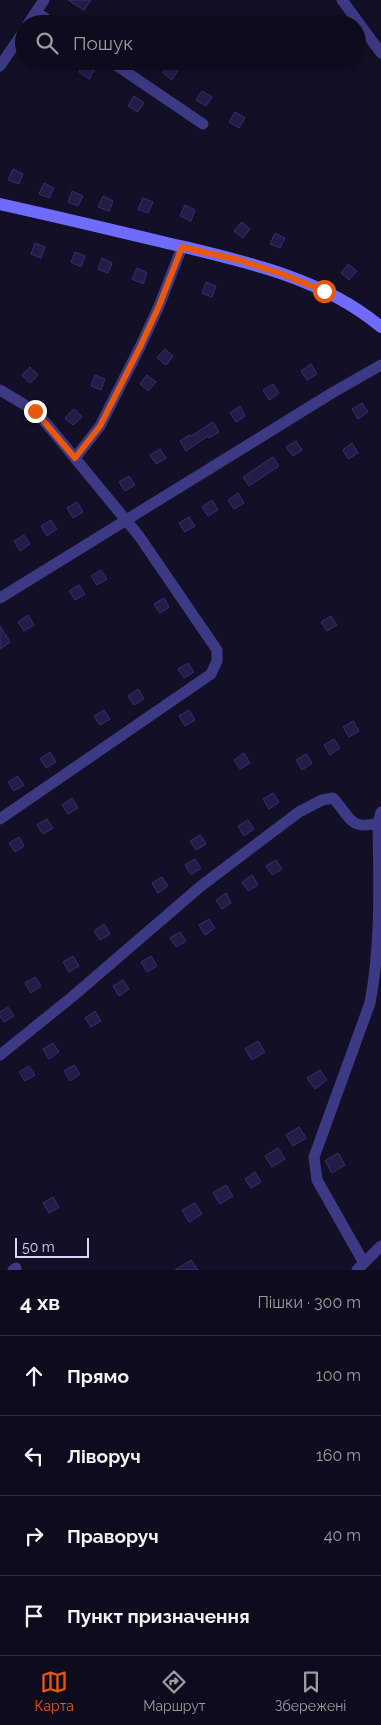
<!DOCTYPE html>
<html lang="uk">
<head>
<meta charset="utf-8">
<style>
	body { margin:0; font-family:Raleway,sans-serif; background:#171425; color:#f1f3f6 }
	.scale { position:absolute; left:15px; bottom:12px; width:74px; box-sizing:border-box; padding-left:5px; border:2px solid #d9d4ff; border-top:0; font-size:14px; line-height:18px; white-space:nowrap; color:#d9d4ff; -webkit-text-stroke:4px #130f26; paint-order:stroke }
	.stop { position:absolute; width:15px; height:15px; margin:-11px; border:4px solid #ea580c; border-radius:50%; background:#fff }
	.stop.end { background:#ea580c; border-color:#fff; box-shadow:0 1px 5px #0008 }
	.list { margin:0; padding:0; list-style:none }
	h2 { display:flex; justify-content:space-between; align-items:center; height:65px; margin:0; padding:0 20px; font-size:21px }
	h2 small { font-size:16px; font-weight:400; color:#9b9ba3 }
	.list li { display:grid; grid-template-columns:32px 1fr auto; gap:15px; align-items:center; box-sizing:border-box; height:80px; padding:0 20px; border-top:1px solid #2e2b3b }
	.list b { display:block; font-size:19px; white-space:nowrap }
	.list em { font-size:16px; font-style:normal; color:#9b9ba3 }
	.icon { flex:none; width:28px; height:28px; fill:none; stroke:currentColor; stroke-width:2; stroke-linecap:round; stroke-linejoin:round }
	.map { position:relative; flex:none; width:381px; height:1270px; overflow:hidden }
	.search { position:absolute; background:#0e0b1c; box-shadow:0 5px 20px #0002; left:15px; right:15px; top:15px; height:55px; display:flex; align-items:center; gap:12px; box-sizing:border-box; padding:0 18px; border-radius:28px; color:#9b9ba3; font-size:19px }
	.sheet { height:385px; background:#0e0b1c }
	nav { display:flex; justify-content:space-around; align-items:center; box-sizing:border-box; height:70px; border-top:1px solid #2e2b3b; background:#0e0b1c; font-size:14px; color:#9b9ba3 }
	nav a { display:grid; justify-items:center; gap:2px }
	nav .on { color:#ea580c }
	.map>svg:first-child { display:block }
</style>
</head>
<body>
<div class="map">
<svg width="381" height="1270" viewBox="0 0 381 1270">
	<rect width="100%" height="100%" fill="#130f26"/>
	<path fill="#241b47" stroke="#3b2d73" d="M68,0H91L84,10Z
		M85,63L95,69L89,79L79,72Z
		M169,64L178,70L172,80L163,73Z
		M202,91L212,97L206,106L196,100Z
		M134,96L144,103L138,112L128,106Z
		M235,112L245,118L239,128L229,122Z
		M13,169L23,174L19,184L8,180Z
		M44,183L54,188L49,198L39,194Z
		M72,191L83,196L78,206L68,202Z
		M103,196L113,201L109,211L98,207Z
		M143,198L153,202L148,213L138,209Z
		M185,205L195,210L191,221L180,216Z
		M242,222L250,229L243,238L234,231Z
		M275,233L285,238L280,248L270,244Z
		M35,243L45,247L41,258L31,254Z
		M75,252L85,256L81,267L71,262Z
		M102,258L112,263L108,273L98,269Z
		M348,264L357,271L349,280L341,273Z
		M137,268L147,273L143,284L132,279Z
		M206,282L216,286L212,297L202,293Z
		M165,349L173,356L166,365L157,358Z
		M311,364L317,374L307,380L301,371Z
		M30,367L38,375L30,383L22,375Z
		M95,375L105,379L101,390L91,386Z
		M147,375L156,382L148,391L140,384Z
		M273,384L279,393L269,400L263,390Z
		M362,403L368,412L358,419L352,409Z
		M240,406L245,416L236,422L230,413Z
		M74,409L82,417L73,425L65,418Z
		M213,422L219,432L209,438L208,436L186,451L180,441L190,435L191,436Z
		M296,441L302,450L293,456L286,447Z
		M352,443L358,453L348,459L343,450Z
		M160,449L166,458L156,464L150,455Z
		M273,457L279,466L249,486L243,477Z
		M129,476L135,485L125,491L119,482Z
		M238,493L244,503L234,509L228,500Z
		M212,500L218,510L208,516L202,507Z
		M77,502L83,512L73,518L67,508Z
		M189,517L195,526L185,532L179,523Z
		M51,520L57,529L47,536L41,526Z
		M24,535L30,544L20,551L14,541Z
		M101,570L107,579L97,585L91,576Z
		M79,585L85,594L75,600L69,591Z
		M164,598L169,607L160,613L154,604Z
		M28,615L34,625L24,631L18,622Z
		M331,616L337,625L327,631L321,622Z
		M0,626L10,642L0,649Z
		M188,663L194,672L184,678L178,669Z
		M138,689L144,699L134,705L128,696Z
		M104,710L110,719L100,725L94,716Z
		M189,710L195,720L185,726L179,716Z
		M353,721L359,731L349,737L343,727Z
		M334,739L340,748L330,755L324,745Z
		M50,752L56,762L46,768L40,759Z
		M244,753L250,763L240,769L234,760Z
		M306,754L312,763L302,770L296,760Z
		M18,776L24,785L14,791L8,782Z
		M273,793L279,802L269,809L263,799Z
		M72,798L78,808L68,814L62,805Z
		M47,819L53,828L43,834L37,825Z
		M248,820L254,829L244,836L238,826Z
		M200,835L206,844L196,850L190,841Z
		M19,837L24,846L15,852L9,843Z
		M195,859L201,868L191,875L185,865Z
		M276,860L282,869L272,875L266,866Z
		M252,875L258,885L248,891L242,882Z
		M162,877L168,886L158,893L152,883Z
		M226,893L231,903L222,909L216,900Z
		M209,919L215,928L205,935L199,925Z
		M104,924L110,934L100,940L94,931Z
		M180,932L186,941L176,947L170,938Z
		M73,956L79,966L69,972L63,962Z
		M151,956L157,966L147,972L141,962Z
		M35,977L41,986L31,993L25,983Z
		M123,980L129,989L119,996L113,986Z
		M8,1007L14,1016L4,1022L0,1016V1012Z
		M95,1011L101,1021L91,1027L85,1018Z
		M258,1041L265,1052L252,1060L245,1049Z
		M53,1043L59,1052L49,1059L43,1049Z
		M74,1065L80,1074L70,1081L64,1071Z
		M29,1066L35,1075L25,1081L19,1072Z
		M320,1070L327,1080L315,1089L307,1078Z
		M299,1127L306,1138L293,1146L286,1135Z
		M278,1148L285,1159L272,1167L265,1156Z
		M338,1153L345,1165L332,1173L325,1161Z
		M255,1172L261,1182L251,1188L245,1179Z
		M226,1185L233,1196L220,1204L213,1193Z
		M53,1197L59,1207L49,1213L43,1203Z
		M195,1203L202,1214L189,1222L182,1210Z
		M191,1260L198,1270H175Z"/>
	<g fill="none" stroke-linecap="round" stroke-linejoin="round">
		<path stroke="#3d3a85" stroke-width="11" d="M342,0L381,53
			M36,12L54,24
			M28,24L44,0
			M110,61L203,124
			M0,66L24,31
			M0,390L35,411L51,429L139,536L217,650V661L211,674L0,819
			M75,458L100,426L140,347L159,306L182,247
			M0,598L332,393L381,365
			M0,1055L72,997L201,886L299,812L322,800L333,798C350,816 349,831 378,823
			M364,1263L317,1180L314,1157L370,1003C381,945 379,883 378,823L381,812
			M13,1270L16,1268
			M357,1270L381,1246"/>
		<path stroke="#6f6bff" stroke-width="12" d="M0,204C54,216 109,229 163,242C238,260 321,276 381,327"/>
	</g>
	<g fill="none" stroke-linecap="round" stroke-linejoin="round">
		<path stroke="#ea580c" stroke-width="6" d="M35,411L75,458L100,426L140,347L159,306L182,247L239,260L282,274L324,291"/>
	</g>
</svg>
<div class="scale">50 m</div>
<div class="stop" style="left:324px;top:291px"></div>
<div class="stop end" style="left:35px;top:411px"></div>
<div class="search"><svg class="icon" aria-label="search" viewBox="0 0 24 24"><circle cx="10" cy="10" r="6"/><path d="M15 15l6 6"/></svg>Пошук</div>
</div>
<section class="sheet">
<h2>4 хв<small>Пішки · 300 m</small></h2>
<ul class="list">
<li><svg class="icon" aria-label="ahead" viewBox="0 0 24 24"><path d="M12 20V5M6 11l6-6 6 6"/></svg><div><b>Прямо</b></div><em>100 m</em></li>
<li><svg class="icon" aria-label="left" viewBox="0 0 24 24"><path d="M17 20v-9H6M10 6l-5 5 5 5"/></svg><div><b>Ліворуч</b></div><em>160 m</em></li>
<li><svg class="icon" aria-label="right" viewBox="0 0 24 24"><path d="M7 20v-9h11M14 6l5 5-5 5"/></svg><div><b>Праворуч</b></div><em>40 m</em></li>
<li><svg class="icon" aria-label="arrive" viewBox="0 0 24 24"><path d="M6 21V4h12l-3 4 3 4H6"/></svg><div><b>Пункт призначення</b></div></li>
</ul>
</section>
<nav>
<a class="on"><svg class="icon" aria-label="map" viewBox="0 0 24 24"><path d="M3 6l6-2 6 2 6-2v14l-6 2-6-2-6 2zM9 4v14M15 6v14"/></svg>Карта</a>
<a><svg class="icon" aria-label="directions" viewBox="0 0 24 24"><path d="M12 3l9 9-9 9-9-9zM9 14v-3h6M13 9l2 2-2 2"/></svg>Маршрут</a>
<a><svg class="icon" aria-label="saved" viewBox="0 0 24 24"><path d="M7 4h10v16l-5-4-5 4z"/></svg>Збережені</a>
</nav>
</body>
</html>
